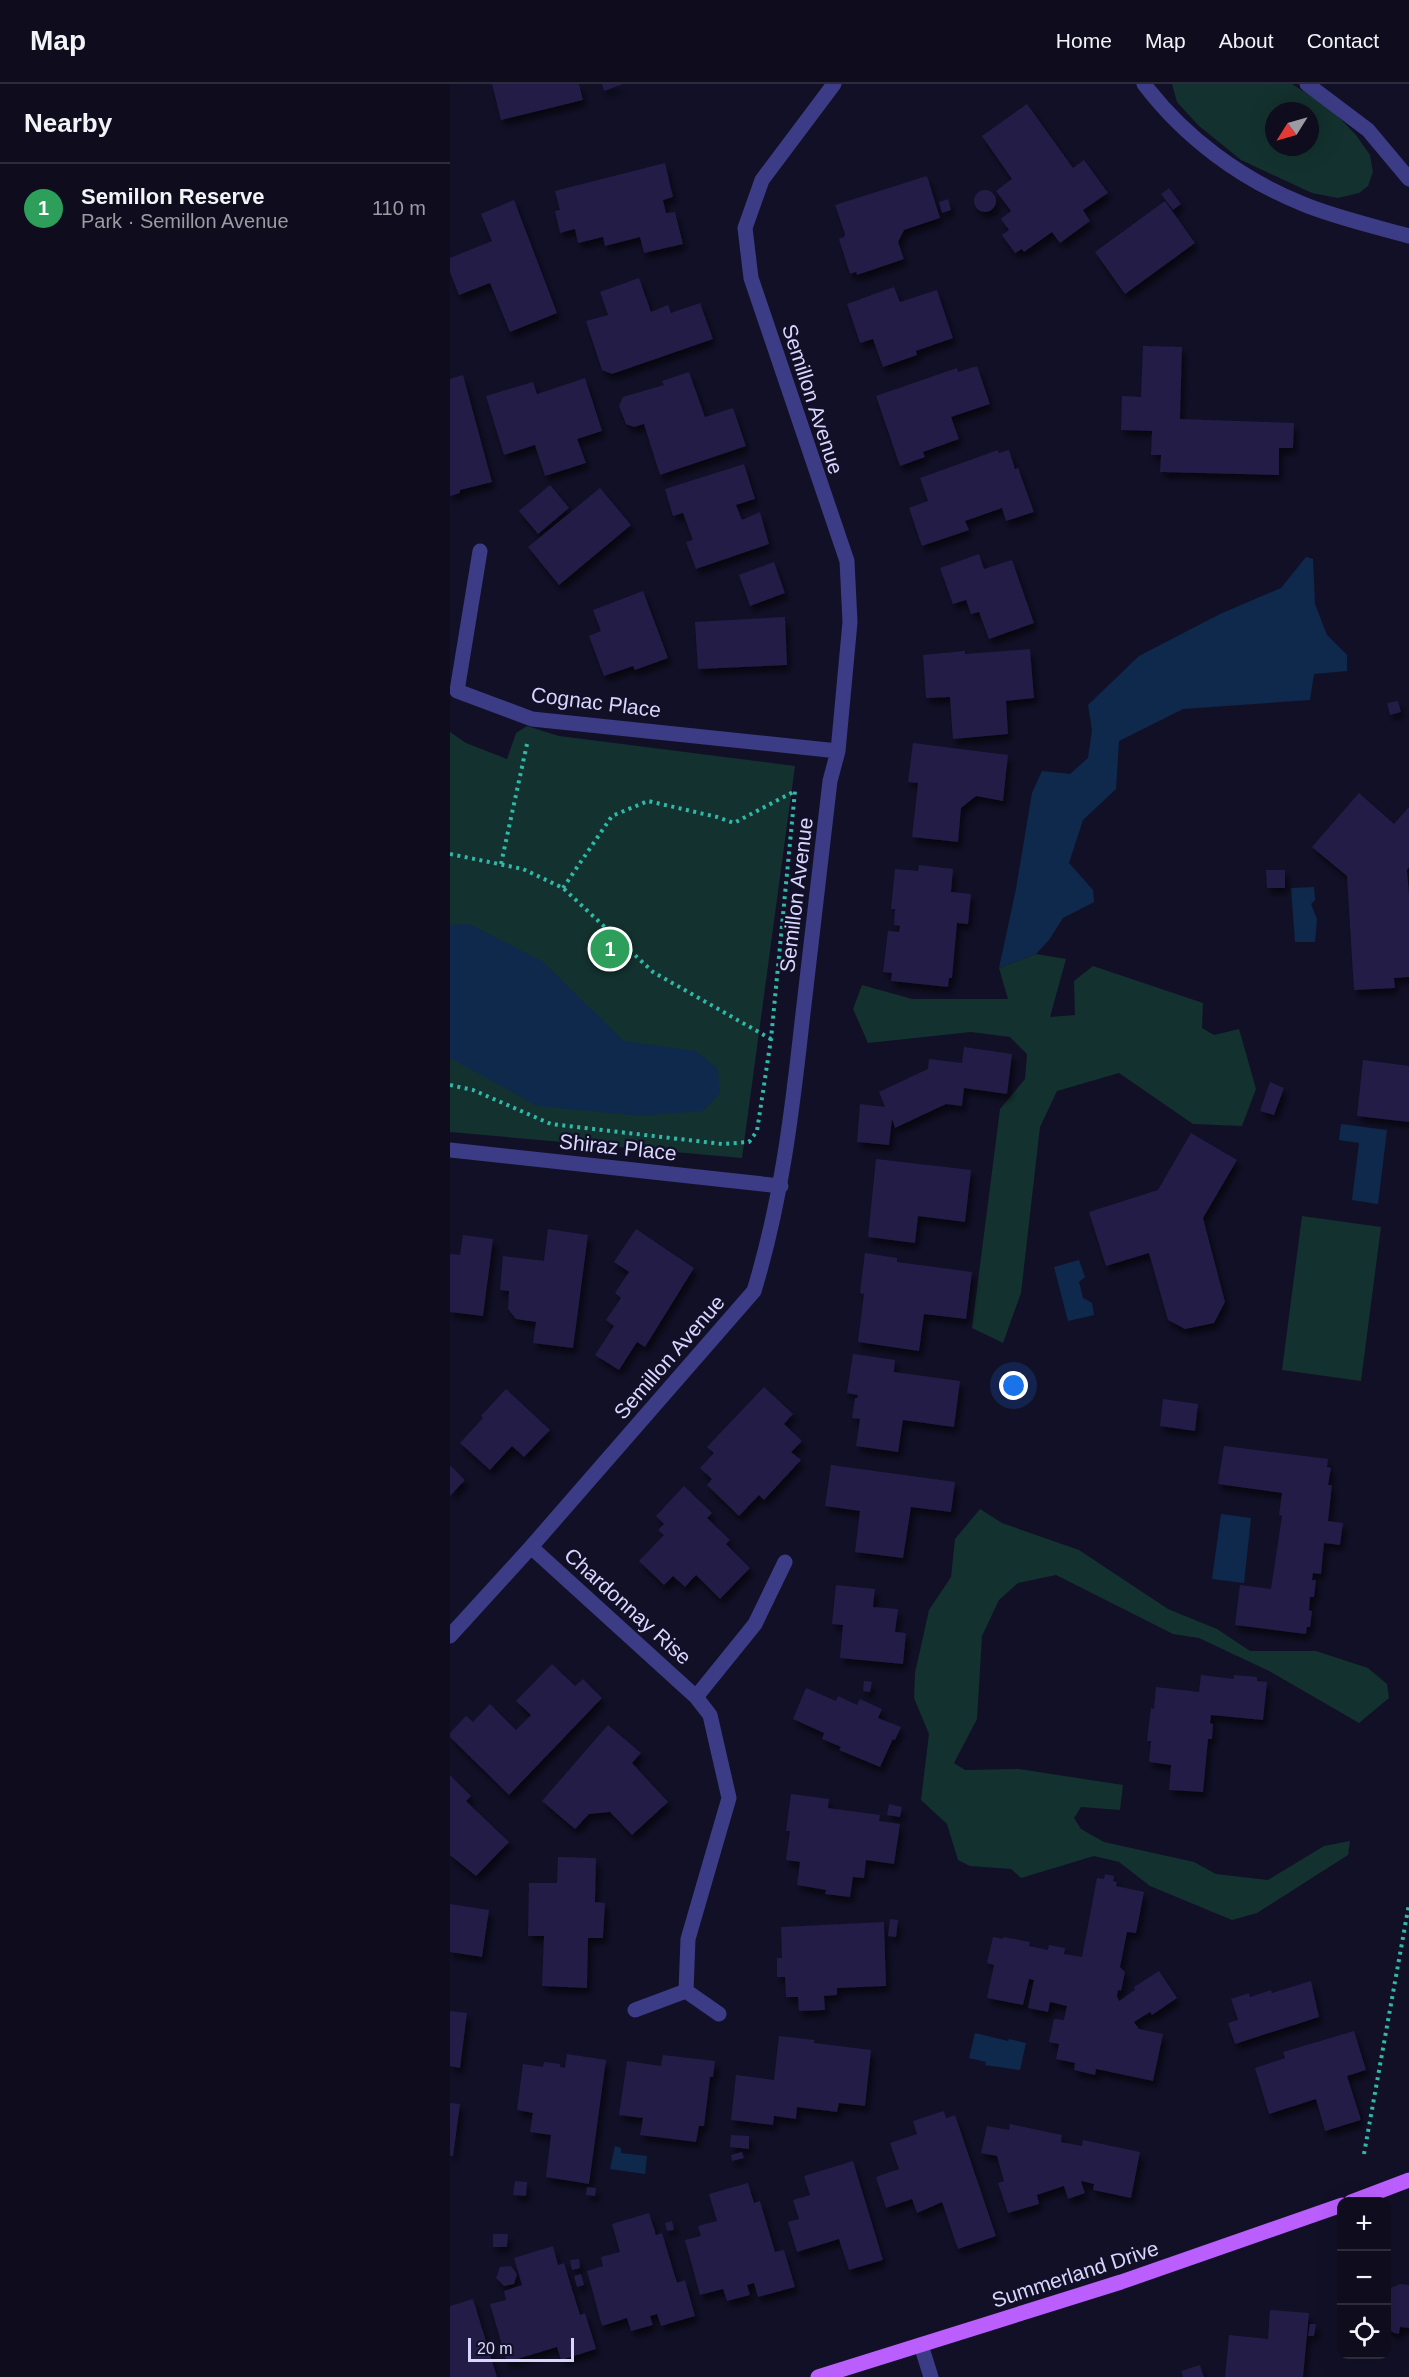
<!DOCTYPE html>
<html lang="en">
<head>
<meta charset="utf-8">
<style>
	body { margin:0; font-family:Helvetica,sans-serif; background:#171526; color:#f1f3f6 }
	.controls { position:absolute; right:18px; bottom:18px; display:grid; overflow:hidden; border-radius:12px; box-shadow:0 6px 24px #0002 }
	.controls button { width:54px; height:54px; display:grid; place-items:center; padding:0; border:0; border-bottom:2px solid #2e2c3b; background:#0e0c1d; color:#f1f3f6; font:30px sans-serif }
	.compass { position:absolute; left:815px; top:18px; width:54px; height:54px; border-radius:50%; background:#0e0c1d; box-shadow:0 6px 24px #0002; rotate:233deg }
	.scale { position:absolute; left:18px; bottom:15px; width:106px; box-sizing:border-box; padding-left:6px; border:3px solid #d8d6ff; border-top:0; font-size:16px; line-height:21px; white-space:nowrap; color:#d8d6ff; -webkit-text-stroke:4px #121027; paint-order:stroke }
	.you { position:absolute; left:564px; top:1302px; width:21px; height:21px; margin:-15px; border:4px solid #fff; border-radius:50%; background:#1a73e8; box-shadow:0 0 0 9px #1a73e833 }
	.badge { display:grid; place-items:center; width:39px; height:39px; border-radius:50%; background:#04f0fc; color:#fff; font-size:20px; font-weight:700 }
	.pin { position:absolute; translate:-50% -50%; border:3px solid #fff; box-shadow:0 2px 6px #0006 }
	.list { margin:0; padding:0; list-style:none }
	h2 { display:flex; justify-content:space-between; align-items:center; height:78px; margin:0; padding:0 24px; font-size:26px }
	h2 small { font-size:20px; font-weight:400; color:#9b9ba4 }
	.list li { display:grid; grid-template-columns:39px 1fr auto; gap:18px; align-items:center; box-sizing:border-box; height:90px; padding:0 24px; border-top:2px solid #2e2c3b }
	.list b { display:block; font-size:22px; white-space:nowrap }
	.list p { margin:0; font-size:20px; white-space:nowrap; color:#9b9ba4 }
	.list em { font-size:20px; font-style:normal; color:#9b9ba4 }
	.icon { flex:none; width:33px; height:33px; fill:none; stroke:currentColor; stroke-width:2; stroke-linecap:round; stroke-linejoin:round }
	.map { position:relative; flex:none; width:959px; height:2293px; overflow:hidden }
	header { display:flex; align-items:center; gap:36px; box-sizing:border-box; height:84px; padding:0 30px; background:#0e0c1d; border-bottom:2px solid #2e2c3b }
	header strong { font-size:28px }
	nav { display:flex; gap:33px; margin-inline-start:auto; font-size:21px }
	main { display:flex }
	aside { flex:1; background:#0e0c1d }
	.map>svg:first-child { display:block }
</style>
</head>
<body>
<header>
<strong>Map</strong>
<nav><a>Home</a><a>Map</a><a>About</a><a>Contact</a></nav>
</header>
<main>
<aside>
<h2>Nearby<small></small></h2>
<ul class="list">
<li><span class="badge" style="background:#2e9e5b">1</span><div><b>Semillon Reserve</b><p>Park · Semillon Avenue</p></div><em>110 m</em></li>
</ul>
</aside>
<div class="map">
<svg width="959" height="2293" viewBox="0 0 959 2293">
	<defs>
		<filter id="shadow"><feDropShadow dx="3.5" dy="6" stdDeviation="3" flood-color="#0009"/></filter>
	</defs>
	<rect width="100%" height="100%" fill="#121027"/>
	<path fill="#13312e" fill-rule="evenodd" d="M722,0H842L881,25L906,51L920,71L923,88L918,102L909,109L888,114L862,109L791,76L748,41L727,18ZM824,27H860V63H824Z
		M77,642L109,652L345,682L292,1074L0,1048V648L16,659L57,675L66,649Z
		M586,870L616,875L600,933L625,931L624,897L643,882L753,919L752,944L764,951L789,945L806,1005L792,1042L743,1040L669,989L607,1007L590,1043L571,1209L553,1259L522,1244L550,1025L575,995L577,970L560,953L521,948L418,959L403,925L412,901L462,915H558L549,884Z
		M852,1132L931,1143L911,1297L832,1286Z
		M530,1425L552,1439L629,1466L718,1525L767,1545L800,1567H866L918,1584L937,1600L939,1614L909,1639L819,1587L749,1554L723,1550L606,1491L568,1499L549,1516L532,1552L527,1635L504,1679L515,1686L569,1685L673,1701L670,1726L631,1723L624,1734L631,1745L654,1758L744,1778L766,1790L818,1796L874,1762L900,1757L898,1771L807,1829L782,1836L700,1802L669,1778L644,1772L571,1794L561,1785L520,1782L508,1776L497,1740L471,1716L479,1650L464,1614L465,1589L479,1526L501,1493L505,1455Z"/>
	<path fill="#0f294c" d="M856,473L863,475L865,520L877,551L897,571V587L864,590L860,616L733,625L669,657L666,705L633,736L619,779L643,806L644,818L613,834L599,856L586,870L549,884L566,805L582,709L592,687L620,690L638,674L642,646L638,621L689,572L770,530L831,504Z
		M864,803L865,816L861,820L867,835L865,858H845L841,804Z
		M19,840L92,877L174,957L246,967L268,985L270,1009L253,1027L191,1032L87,1022L0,974V841Z
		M891,1040L937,1046L928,1120L902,1116L909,1059L889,1056Z
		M629,1176L635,1193L629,1198L633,1214L642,1219L644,1231L618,1237L604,1183Z
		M771,1430L801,1434L794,1499L762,1495Z
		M525,1949L558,1957L559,1955L576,1959L570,1986L535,1981L536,1978L519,1974Z
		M165,2062L171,2064V2069L197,2072L195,2090L160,2085Z"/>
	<path fill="#221c47" filter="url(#shadow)" d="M42,0H129L133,16L51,36Z
		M152,0H173L154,7Z
		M577,20L623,84L634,76L658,109L633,126L640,137L610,159L602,148L574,168L572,165L565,169L552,151L559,146L551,135L561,127L546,107L562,95L532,52Z
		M215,79L223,113L213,116L216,129L225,128L233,160L194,169L190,153L155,162L153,153L128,159L125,145L110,149L105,127L110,126L105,107Z
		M477,92L490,134L454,146L448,158L454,175L407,191L406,188L400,190L389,155L394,153L395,150L385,121Z
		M719,104L731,120L723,126L711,110Z
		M524 117a11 11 0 1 1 22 0a11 11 0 1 1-22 0Z
		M498,115L501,126L492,129L489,118Z
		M64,116L107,229L60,248L40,199L9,211L0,188V174L42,157L31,130Z
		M715,117L745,159L675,210L645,168Z
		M189,194L201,228L218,221L221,229L250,219L263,255L162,290L152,286L136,237L158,231L150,208Z
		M444,203L450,218L487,206L503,254L466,267L467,271L433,283L423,255L410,259L397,220Z
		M693,262L732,263L730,335L844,339L843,364H829V391L710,388L711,371H701L702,347L671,346L672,312L691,313Z
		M527,282L540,320L501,333L509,355L473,368L475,373L450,382L426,312L507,284L508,288Z
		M239,288L255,333L283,324L296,362L210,391L194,340L184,343L176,340L169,322L173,313L214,301L212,297Z
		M13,291L42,398L10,406V409L0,412V295Z
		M135,294L152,347L127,355L136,379L95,392L85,361L54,371L36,312L83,298L87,310Z
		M548,366L549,369L559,366L565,385L568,384L584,428L556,437L552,424L515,437L519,446L472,462L459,424L478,417L470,394Z
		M294,380L305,415L286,421L292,436L310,428L319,460L246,485L236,458L243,456L233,429L223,432L215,405Z
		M100,401L119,424L88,450L69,427Z
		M150,404L181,441L109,501L78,463Z
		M529,470L534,485L562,476L584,539L539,555L529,528L521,530L516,516L503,520L490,484Z
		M324,478L335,509L300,522L289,491Z
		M193,507L218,574L185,586L183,582L154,592L139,552L151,547L143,526Z
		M335,533L337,581L248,585L245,538Z
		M580,565L584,614L556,617L558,650L503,655L500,613L476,614L473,571L515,567V570Z
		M948,617L951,628L940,631L937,619Z
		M463,659L558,671L553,717L526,712L511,724L508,758L462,753L468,699L458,698Z
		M909,709L944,740L959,723V783L957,786L959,811V893L944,894L945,904L904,906L897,792L862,763Z
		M469,781L503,785L501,808L521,810L518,840L507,839L502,894H499L498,903L441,897L442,889L433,888L438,847L449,848L450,842L444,841L445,825H441L445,785L468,787Z
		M816,786H835V804H817Z
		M514,963L562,970L557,1010L514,1004L512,1022L496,1020L445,1044L442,1035L439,1061L407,1058L410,1020L435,1023L429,1008L478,985L479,975L512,979Z
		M913,976L959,982V1038L907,1032Z
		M820,998L834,1004L824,1031L810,1027Z
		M741,1049L787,1076L753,1134L775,1218L764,1239L735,1245L718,1236L699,1169L656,1182L639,1128L708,1106Z
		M426,1075L521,1086L515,1138L468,1132L465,1159L418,1153Z
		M98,1145L138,1151L123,1264L83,1259L86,1238L66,1235L58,1225L59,1207L50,1206L53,1172L94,1177Z
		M186,1145L244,1184L195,1263L187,1258L169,1286L145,1271L164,1242L156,1236L171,1214L165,1209L179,1188L164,1178Z
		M13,1151L43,1155L33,1232L0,1228V1170L10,1171Z
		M415,1169L447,1174V1178L522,1188L516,1235L474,1230L469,1267L408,1258L414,1210L410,1209Z
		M403,1270L445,1276L444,1288L510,1297L504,1343L453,1336L448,1368L406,1362L410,1335L402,1334L405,1314H407L408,1311L397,1309Z
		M314,1303L343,1330L334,1340L352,1357L341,1368L351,1376L314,1416L309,1411L289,1432L257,1401L262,1395L250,1384L264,1369L257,1363Z
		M56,1305L100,1346L74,1373L62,1362L40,1386L10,1359L33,1334L31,1332Z
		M713,1315L748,1320L745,1347L710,1342Z
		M774,1362L878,1375L877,1383L881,1384L878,1401H882L878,1437L893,1439L890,1461L874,1459L871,1490L863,1489L862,1496H866L864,1513H860L859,1526L862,1527L860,1543H857L856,1550L785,1541L790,1501L821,1505L832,1432L829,1431L832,1409L768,1400Z
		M0,1381L15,1396L0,1412Z
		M381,1381L505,1398L501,1428L461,1423L453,1474L405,1468L410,1427L375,1422Z
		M234,1402L262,1429L257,1434L280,1456L276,1460L300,1484L270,1515L246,1491L235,1503L223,1492L214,1501L189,1477L214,1451L208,1446L214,1440L206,1432Z
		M386,1501L425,1505L423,1523L448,1525L445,1548L456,1549L453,1580L390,1574L393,1541L382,1540Z
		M102,1580L125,1602L133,1595L152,1614L59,1711L0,1653V1649L16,1632L23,1638L40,1620L66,1646L81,1631L66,1617Z
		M751,1591L784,1595V1591L807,1593V1597L817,1598L813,1636L761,1631L760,1639L763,1640L762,1655H758L753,1708L719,1706L721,1681L699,1678L701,1657H697L701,1624L704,1625L706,1603L749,1608Z
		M414,1597L422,1598L420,1608L413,1607Z
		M356,1604L386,1617L388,1612L407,1621L410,1615L432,1625L428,1634L451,1643L445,1656L443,1655L430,1683L389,1666L391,1663L372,1655L374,1649L343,1635Z
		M158,1641L191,1669L182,1679L218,1718L182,1751L160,1728L139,1730L125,1745L92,1717Z
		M0,1691L21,1712L16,1717L59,1758L26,1792L0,1771Z
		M341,1710L379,1715L378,1724L430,1731L429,1737L450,1740L444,1780L416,1776L414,1794L403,1793L400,1813L375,1810L376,1806L347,1801L350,1778L336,1776L340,1747H336Z
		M439,1720L452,1723L450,1733L437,1731Z
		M108,1773L146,1774L145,1818L155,1819L153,1854H138L137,1904L92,1902L94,1852H78L79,1799H107Z
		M655,1790L664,1792L663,1797L667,1798L666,1802L694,1808L686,1849L677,1848L670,1883L675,1888L671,1907L668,1906L667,1912L669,1917L685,1906L684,1903L709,1887L727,1914L702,1931L700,1928L684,1938L689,1945L713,1950L703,1997L646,1985L645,1991L624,1986L625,1979L606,1975L609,1960L599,1958L604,1935L614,1936L617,1922L600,1918L598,1928L578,1924L584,1896L579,1895L573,1921L537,1914L544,1881L537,1879L543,1853L553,1855V1853L580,1858L579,1862L598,1866L599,1861L615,1864L614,1870L632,1873L647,1794L654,1795Z
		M0,1820L39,1826L32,1873L0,1868Z
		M440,1835L448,1836L446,1853L438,1852Z
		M434,1838L436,1902L387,1904V1911L374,1912L375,1926L349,1927L348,1913H336L335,1893H327V1874H332L331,1843Z
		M861,1897L869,1933L785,1960L778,1939L788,1936L781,1915L799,1909L800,1913L821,1906L822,1909Z
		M0,1927L17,1929L10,1984L0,1982Z
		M904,1947L916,1986L897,1992L911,2036L875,2047L866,2015L819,2030L805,1984L835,1974L833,1968Z
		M329,1952L364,1956V1959L421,1966L415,2022L389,2019L387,2028L347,2023L346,2035L324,2032L323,2041L281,2036L286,1991L324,1996Z
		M117,1970L156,1976L139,2100L96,2093L101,2051L80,2048L83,2029L67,2026L73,1980L93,1983L94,1978L110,1980V1983L115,1984Z
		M213,1971L265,1977L263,1993H260L254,2042H249L246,2058L190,2051L193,2034L169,2031L177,1977L211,1982Z
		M0,2019L10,2020L3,2072H0Z
		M494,2027L496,2034L505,2031L546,2152L508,2165L492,2118L467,2129L462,2115L436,2124L426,2093L449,2085L440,2059L467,2050L463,2037Z
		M560,2040L612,2051L611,2058L632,2062L633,2056L690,2068L681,2114L643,2106L644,2100L631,2097L635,2109L618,2115L614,2102L587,2111L589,2120L558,2129L548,2099L554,2097L547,2072L531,2069L537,2042L559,2046Z
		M281,2051L299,2052V2065L280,2063Z
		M292,2068L294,2074L282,2077L281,2071Z
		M403,2077L433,2176L399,2186L389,2155L347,2168L338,2138L349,2135L343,2116L360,2111L354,2092Z
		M65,2097L77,2098L76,2112L63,2111Z
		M298,2099L304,2119L310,2117L325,2168L334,2166L345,2203L308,2213L304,2199L297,2201L300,2211L277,2217L273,2205L250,2211L235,2156L251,2152L248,2142L267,2137L259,2110Z
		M137,2103L146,2104L145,2112L136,2111Z
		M199,2129L206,2151L212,2149L227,2199L235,2196L245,2232L211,2242L207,2230L200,2232L203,2241L181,2247L177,2234L152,2242L137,2187L153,2182L151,2173L170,2168L162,2140Z
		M222,2137L224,2146L217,2147L215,2139Z
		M43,2150H58L57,2163H43Z
		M103,2162L108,2181L114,2179L130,2231L135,2229L146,2265L111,2276L107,2263L57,2278L40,2220L56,2216L54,2207L72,2201L64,2174Z
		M129,2175L130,2184L122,2186L120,2176Z
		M61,2182L67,2190L64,2200L54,2202L46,2194L50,2183Z
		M131,2190L134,2201L127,2203L124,2192Z
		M950,2200L959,2201V2244L950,2243L949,2250L944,2249L936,2244V2206Z
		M23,2215L47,2293H0V2222Z
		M820,2226L859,2229L853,2293H775L779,2251L818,2255Z
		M860,2240H866L864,2252H858Z
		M750,2281L754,2293H733L731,2287Z"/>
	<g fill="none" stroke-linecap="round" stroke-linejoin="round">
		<path stroke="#31b8a9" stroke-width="4" stroke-dasharray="3 4.5" stroke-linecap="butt" d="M0,770L73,785L113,804L203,888L321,955
			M51,780L77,660
			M113,804L162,732L198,717L267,733L284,739L345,707
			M0,1001L23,1006L101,1040L272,1060L299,1058L307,1047L321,955L345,707
			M914,2070L959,1820"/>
		<path stroke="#3b3c85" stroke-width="15" d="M694,0C735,54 791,95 853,120C887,134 924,142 959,152
			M857,0L918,46L959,95
			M30,467L7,607L82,635L388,667
			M0,1066L331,1102
			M81,1463L246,1613L260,1631L279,1714L238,1855L236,1907L269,1930
			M0,1552L81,1463L304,1207C331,1119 342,1029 352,938C361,858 371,778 380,697L388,667L400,538L397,477L301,194L295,144L312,96L384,0
			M246,1613L305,1540L335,1478
			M185,1926L236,1907
			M471,2261L481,2293"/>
		<path stroke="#ba5efd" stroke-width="15" d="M901,2118L959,2096
			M368,2293L671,2198L892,2121"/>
	</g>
	<g text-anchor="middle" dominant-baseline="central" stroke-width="4.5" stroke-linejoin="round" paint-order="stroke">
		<g font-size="21" fill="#d8d6ff" stroke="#121027">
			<text transform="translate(363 315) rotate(72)">Semillon Avenue</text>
			<text transform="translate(146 618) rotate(7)">Cognac Place</text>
			<text transform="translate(346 811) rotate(-83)">Semillon Avenue</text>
			<text transform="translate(168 1063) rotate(6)">Shiraz Place</text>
			<text transform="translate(219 1273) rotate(-49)">Semillon Avenue</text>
			<text transform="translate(178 1522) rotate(42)">Chardonnay Rise</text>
			<text transform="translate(625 2190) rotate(-18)">Summerland Drive</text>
		</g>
	</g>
</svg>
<div class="controls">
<button>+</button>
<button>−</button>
<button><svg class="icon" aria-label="locate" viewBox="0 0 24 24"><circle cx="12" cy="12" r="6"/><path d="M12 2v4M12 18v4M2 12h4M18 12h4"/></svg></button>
</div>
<svg class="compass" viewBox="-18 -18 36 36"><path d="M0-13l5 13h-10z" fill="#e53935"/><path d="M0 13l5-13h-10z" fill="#9b9ba4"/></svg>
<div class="scale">20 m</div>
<div class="you"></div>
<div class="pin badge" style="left:160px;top:865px;background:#2e9e5b">1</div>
</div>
</main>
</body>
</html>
